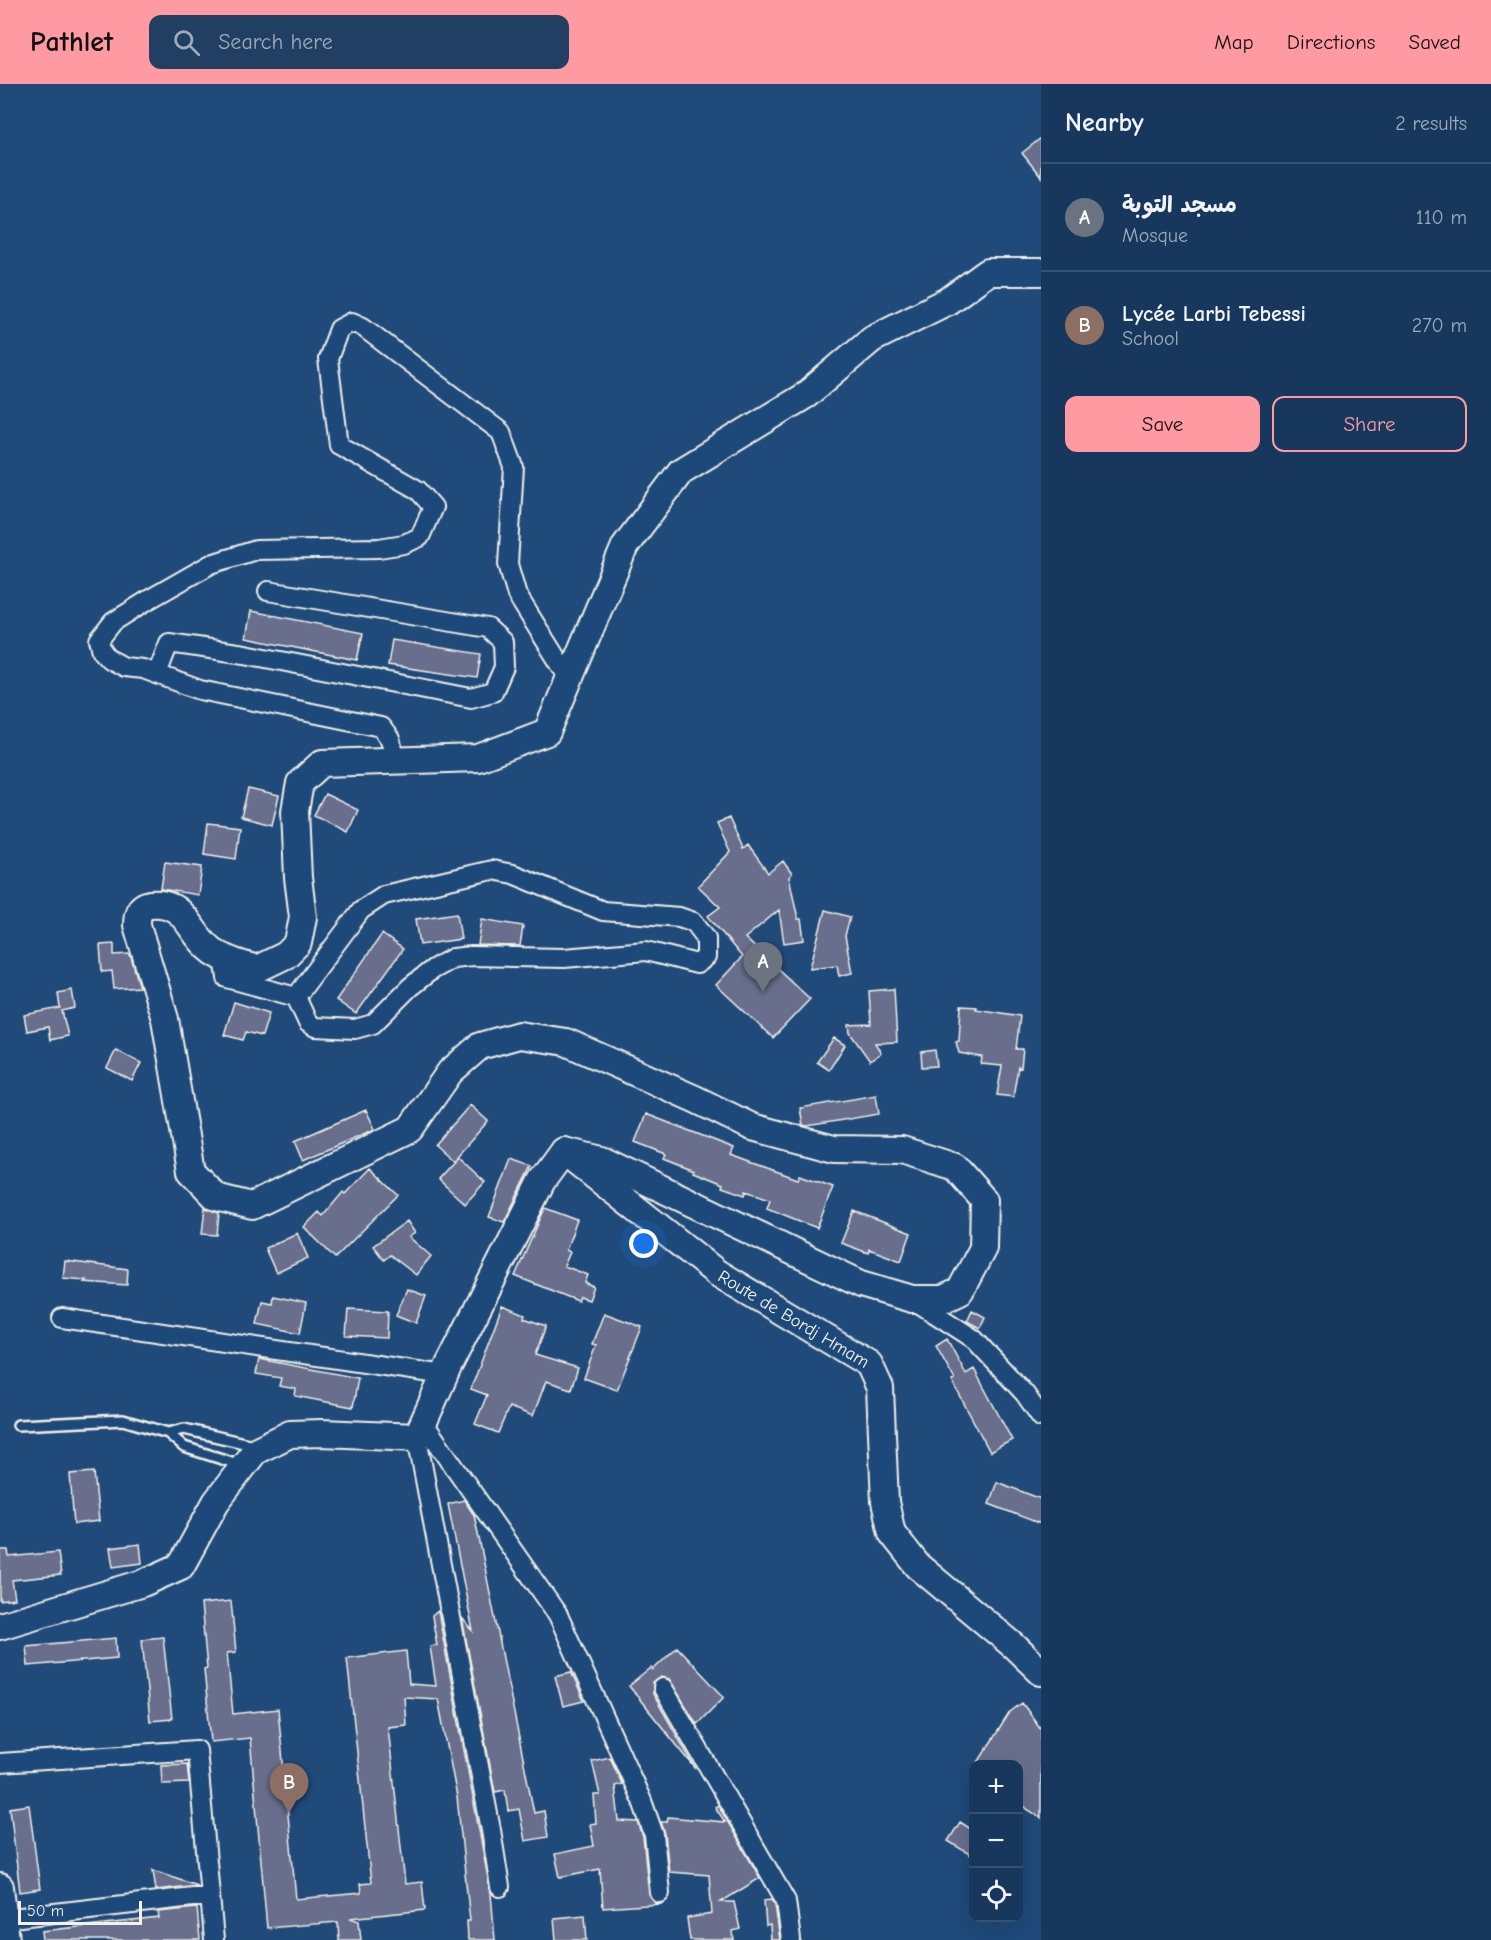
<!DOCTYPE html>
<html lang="en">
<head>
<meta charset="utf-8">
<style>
	body { margin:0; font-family:"Comic Neue","Playpen Sans Arabic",sans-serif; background:#203f62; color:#f1f3f6 }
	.controls { position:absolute; right:18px; bottom:18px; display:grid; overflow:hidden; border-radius:12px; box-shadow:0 6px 24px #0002 }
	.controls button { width:54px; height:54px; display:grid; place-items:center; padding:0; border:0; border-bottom:2px solid #365272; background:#17385c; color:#f1f3f6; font:30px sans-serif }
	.scale { position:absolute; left:18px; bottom:15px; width:124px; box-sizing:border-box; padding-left:6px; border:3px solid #f4f1e8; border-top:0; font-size:16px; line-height:21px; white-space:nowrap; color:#f4f1e8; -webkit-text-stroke:4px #1f4a7a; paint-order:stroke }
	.you { position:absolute; left:644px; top:1160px; width:21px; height:21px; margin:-15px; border:4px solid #fff; border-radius:50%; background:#1a73e8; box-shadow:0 0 0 9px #1a73e833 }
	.badge { display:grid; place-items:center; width:39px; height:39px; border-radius:50%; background:#ff9aa2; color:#fff; font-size:20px; font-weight:700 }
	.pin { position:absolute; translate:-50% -50px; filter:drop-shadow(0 2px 3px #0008) }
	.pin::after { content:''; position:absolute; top:32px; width:21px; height:18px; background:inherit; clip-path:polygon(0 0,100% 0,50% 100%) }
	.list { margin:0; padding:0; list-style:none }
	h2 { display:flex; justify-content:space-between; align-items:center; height:78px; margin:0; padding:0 24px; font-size:26px }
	h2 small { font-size:20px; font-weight:400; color:#9eacbb }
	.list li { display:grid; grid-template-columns:39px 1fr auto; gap:18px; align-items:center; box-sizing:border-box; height:108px; padding:0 24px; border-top:2px solid #365272 }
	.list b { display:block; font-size:22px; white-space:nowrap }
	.list p { margin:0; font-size:20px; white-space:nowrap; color:#9eacbb }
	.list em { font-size:20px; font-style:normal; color:#9eacbb }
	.actions { display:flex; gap:12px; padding:18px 24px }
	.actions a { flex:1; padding:14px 0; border:2px solid #ff9aa2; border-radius:12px; text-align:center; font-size:21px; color:#ff9aa2 }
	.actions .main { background:#ff9aa2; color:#111 }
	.icon { flex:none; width:33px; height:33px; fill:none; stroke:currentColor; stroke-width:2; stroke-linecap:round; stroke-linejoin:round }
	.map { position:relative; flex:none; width:1041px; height:1856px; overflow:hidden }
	header { display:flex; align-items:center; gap:36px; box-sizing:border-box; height:84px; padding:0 30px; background:#ff9aa2; color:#111 }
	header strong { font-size:28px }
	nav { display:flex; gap:33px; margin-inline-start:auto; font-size:21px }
	.search { width:420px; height:54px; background:#203f62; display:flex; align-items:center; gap:15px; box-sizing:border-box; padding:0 21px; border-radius:12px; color:#9eacbb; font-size:22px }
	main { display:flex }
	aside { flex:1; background:#17385c }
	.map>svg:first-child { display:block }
</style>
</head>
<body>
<header>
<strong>Pathlet</strong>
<div class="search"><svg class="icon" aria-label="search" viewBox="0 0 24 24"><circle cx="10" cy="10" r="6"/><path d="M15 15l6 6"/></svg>Search here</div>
<nav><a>Map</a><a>Directions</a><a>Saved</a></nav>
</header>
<main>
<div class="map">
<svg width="1041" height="1856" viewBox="0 0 1041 1856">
	<rect width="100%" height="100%" fill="#1f4a7a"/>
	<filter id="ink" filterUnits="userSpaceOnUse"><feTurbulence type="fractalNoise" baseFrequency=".0167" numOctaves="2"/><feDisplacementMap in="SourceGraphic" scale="12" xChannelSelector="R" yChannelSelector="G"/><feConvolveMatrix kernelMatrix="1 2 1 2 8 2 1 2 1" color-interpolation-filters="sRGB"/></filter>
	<g filter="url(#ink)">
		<path fill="#676e8c" stroke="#f4f1e8" stroke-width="1.5" d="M1041,54V93L1022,69Z
			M251,527L363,549L357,576L246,554Z
			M392,556L481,570L477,594L388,581Z
			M248,705L279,712L272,741L241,733Z
			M325,710L358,726L348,748L314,731Z
			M729,734L743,765L748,761L768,789L783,777L792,790L789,793L798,835H801L804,856L784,859L779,826L745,854L810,915L773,954L716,901L742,873L708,832L720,823L698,802L730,768L717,739Z
			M208,739L240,743L236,775L204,770Z
			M165,778L202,783L198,811L161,805Z
			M825,826L850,833L845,852L852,889L839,892L837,881L810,884Z
			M457,829L461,855L420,861L416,835Z
			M482,835L523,842L520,862L478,861Z
			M382,850L403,865L356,930L336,916Z
			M114,860V871L130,870L140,903L114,905L112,887L102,888L100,861Z
			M894,905L897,958L875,959L881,969L870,977L850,949L849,941L871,940L869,907Z
			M72,906L75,924L62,927L68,952L50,956L48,943L27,947L24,931L60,924L58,909Z
			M234,918L269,929L262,952L246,948L243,956L224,951Z
			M961,922L977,923L976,925L1020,932L1016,965H1023L1021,984L1018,983L1013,1013L997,1011L1002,982L981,980L982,973L959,969L956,958L959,957Z
			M834,954L845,961L829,986L817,978Z
			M116,966L141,979L132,997L107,984Z
			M935,966L937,982L922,983L921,968Z
			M876,1011L879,1030L807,1042L803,1041L800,1024Z
			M470,1021L488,1037L453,1077L435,1061Z
			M366,1026L375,1045L303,1076L295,1057Z
			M646,1030L734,1064L731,1071L798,1095L800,1091L833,1103L817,1144L767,1124L770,1115L746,1107L745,1111L722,1103L723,1100L693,1088L694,1086L664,1074L666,1070L635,1058Z
			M458,1073L485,1098L465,1120L438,1095Z
			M511,1075L532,1082L504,1138L489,1133Z
			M370,1084L398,1111L335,1174L304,1143L319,1128L323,1132L343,1108L345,1110Z
			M205,1123L219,1129L217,1151L202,1150Z
			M545,1124L577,1136L566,1166L570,1168L564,1182L588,1191L585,1199L594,1203L589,1216L580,1213L578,1217L515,1192Z
			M854,1127L911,1149L901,1177L869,1165L868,1169L841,1159Z
			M407,1137L415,1149L409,1153L431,1172L416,1191L390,1171L384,1176L373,1162Z
			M297,1149L308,1174L276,1189L265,1164Z
			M65,1177L128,1185L127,1201L84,1198L86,1196L63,1194Z
			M407,1205L426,1212L416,1239L396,1231Z
			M273,1212L306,1219L300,1249L257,1240L262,1217L272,1219Z
			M502,1222L525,1231L524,1234L546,1242L535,1271L578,1284L571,1305L546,1297L533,1332L509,1323L498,1349L475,1340L487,1311L471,1305Z
			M348,1225L388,1227L387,1254L346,1252Z
			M972,1226L985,1233L980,1244L967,1237Z
			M604,1229L642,1243L617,1306L584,1294L596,1261L592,1260Z
			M947,1255L966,1290L974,1285L1012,1356L990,1368L952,1297L955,1296L936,1262Z
			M259,1275L358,1294L353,1323L295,1312L296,1305L279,1302L281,1294L256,1290Z
			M94,1388L99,1437L74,1440L70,1390Z
			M997,1398L1041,1415V1440L989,1420Z
			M464,1416L474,1431L479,1454L534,1729L544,1727L548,1753L525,1757L519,1725L508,1727L505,1706L495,1708L462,1534L473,1547L448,1420Z
			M140,1460L142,1479L113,1483L110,1464Z
			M0,1466H8L9,1473L58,1468L61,1491L12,1496L15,1515L0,1517Z
			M231,1517L236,1568L227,1569L233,1630L278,1625L296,1815L361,1809L360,1800L371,1799L347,1574L406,1567L409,1600L436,1602L430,1562L437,1561L432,1532L438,1527L491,1810L495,1856H468L467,1837H470L457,1713L438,1615L404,1613L406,1641L388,1643L405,1800L422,1798L425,1826L350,1834L359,1837L361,1856H339L338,1838L267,1844L250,1654L211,1658L204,1585L207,1584L201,1520Z
			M163,1553L172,1635L150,1637L142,1555Z
			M116,1554L117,1574L28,1582L26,1562Z
			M677,1563L724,1613L697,1640L669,1595L662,1593L653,1599V1610L696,1685L629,1602L651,1584L653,1586Z
			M571,1588L584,1617L563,1622L555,1592Z
			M1022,1619L1041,1645V1734L1027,1725L1018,1716V1680H977L1010,1628Z
			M610,1673L622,1700L615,1702L619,1737L638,1738L643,1753L649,1811L655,1819L662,1820L603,1824L600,1785L560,1793L555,1770L594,1762L590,1740L596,1739L594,1711H600L592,1677Z
			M187,1680L189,1699L162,1700L161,1681Z
			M29,1721L40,1805L20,1808L10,1724Z
			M718,1721L760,1794L721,1818H734L740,1845L733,1847L734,1856H690L687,1834L712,1830L709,1791L669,1788L665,1750L661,1738H667L668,1733L725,1738L715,1723Z
			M960,1738L974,1747V1773L948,1757Z
			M153,1786L197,1801L156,1806Z
			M772,1815L775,1821L780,1856H771L770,1841L766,1842L764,1816Z
			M197,1824L200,1856H43L42,1847L159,1834L158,1828Z
			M585,1831L587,1856H556L554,1834Z"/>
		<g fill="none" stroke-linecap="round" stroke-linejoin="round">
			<defs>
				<path id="lane" d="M18,1341L123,1336L168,1349L184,1363L241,1381
					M168,1349L184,1345L257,1362"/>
				<path id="street" d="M157,590L169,559L245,570L471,614L493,608L504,583L503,558L488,544L268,507
					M396,676L390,655L381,643L200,606L143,585L124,583L109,575L102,567L99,556L113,538L148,516L211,480L256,466L379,464L404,460L420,453L433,423L418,406L339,361L328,275L339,245L352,238L363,243L501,348L514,383L508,480L517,511L570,596
					M224,874L227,894L296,913L361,826L384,811L492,786L513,790L603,827L679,833L694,838L706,854V873L697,880L646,867L564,874L472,872L453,874L433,885L410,903L373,940L355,945L315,943L308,939L296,913
					M912,1215L974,1255L1025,1310L1041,1333
					M62,1234L445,1291
					M423,1338L558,1531L642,1717L654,1751L660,1809
					M417,1353L491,1746L500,1803
					M663,1604L786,1817L791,1856
					M0,1679L197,1666L214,1856
					M3,1835L210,1811"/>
				<g id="secondary">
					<path d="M564,1067L602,1076L861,1200L912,1215H943L960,1207L983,1164L984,1116L955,1083L902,1066L834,1065L752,1043L695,1015L566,958L519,951L480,962L450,988L410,1045L252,1122L216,1113L191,1087L165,935L137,841C137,831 138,822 150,820C185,816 188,847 210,865C222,876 242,880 257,885L286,871L298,859L303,833L298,794L295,727L300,699L322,679L478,674L547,648L625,462L681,387L806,311L872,255L948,217L988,188H1041"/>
					<path id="s1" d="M571,1073L717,1189L869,1280L880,1304L885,1418L892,1449L918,1482L1014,1562L1041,1588"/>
					<path d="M0,1542L143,1499L181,1482L216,1418L255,1367L290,1350L322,1349L417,1353L449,1281L542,1097L564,1067"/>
					<path d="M0,1803L6,1856"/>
				</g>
			</defs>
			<use href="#lane" stroke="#f4f1e8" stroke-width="14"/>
			<use href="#street" stroke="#f4f1e8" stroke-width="22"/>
			<use href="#secondary" stroke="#f4f1e8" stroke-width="30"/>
			<use href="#lane" stroke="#1f4a7a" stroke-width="9"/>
			<use href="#street" stroke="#1f4a7a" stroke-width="18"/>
			<use href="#secondary" stroke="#1f4a7a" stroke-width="26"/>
		</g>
	</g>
	<g text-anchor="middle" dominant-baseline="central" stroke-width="6" stroke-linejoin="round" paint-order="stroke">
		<g font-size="18" fill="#f4f1e8" stroke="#1f4a7a">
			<text stroke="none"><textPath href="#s1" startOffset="276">Route de Bordj Hmam</textPath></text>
		</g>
	</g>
</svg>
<div class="controls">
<button>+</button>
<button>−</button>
<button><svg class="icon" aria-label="locate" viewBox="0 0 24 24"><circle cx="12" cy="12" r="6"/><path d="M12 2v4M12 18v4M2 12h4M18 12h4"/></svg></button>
</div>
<div class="scale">50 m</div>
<div class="you"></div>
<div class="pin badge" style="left:763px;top:908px;background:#6b7280">A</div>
<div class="pin badge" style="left:289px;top:1729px;background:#8d6e63">B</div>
</div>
<aside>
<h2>Nearby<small>2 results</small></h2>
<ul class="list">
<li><span class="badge" style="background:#6b7280">A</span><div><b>مسجد التوبة</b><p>Mosque</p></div><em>110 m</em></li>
<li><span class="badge" style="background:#8d6e63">B</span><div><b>Lycée Larbi Tebessi</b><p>School</p></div><em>270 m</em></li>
</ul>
<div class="actions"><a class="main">Save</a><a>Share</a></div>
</aside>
</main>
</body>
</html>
